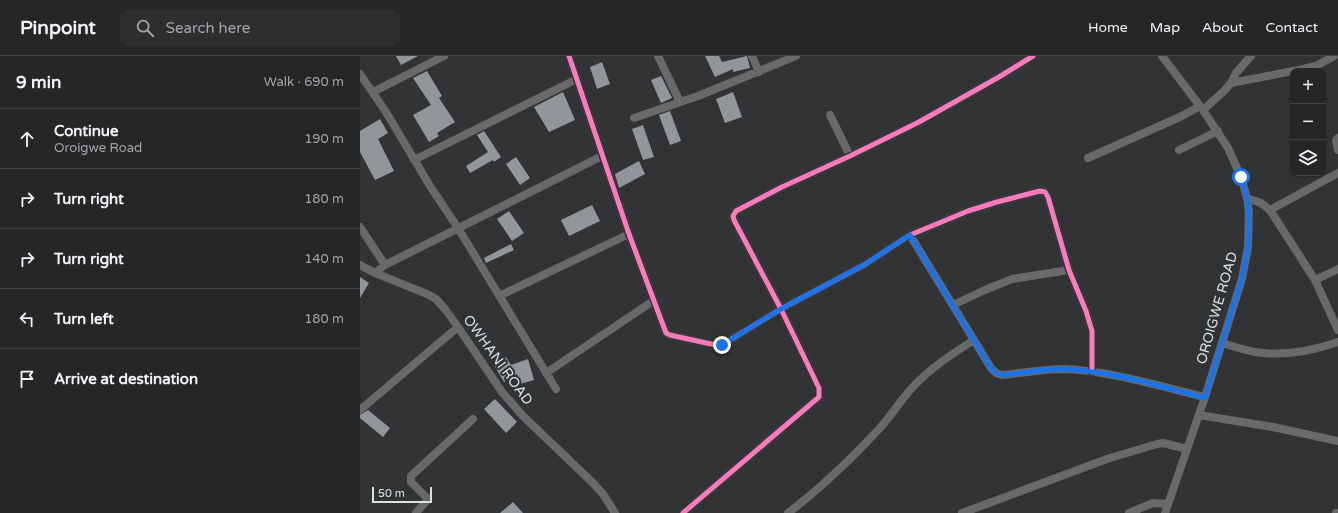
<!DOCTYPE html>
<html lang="en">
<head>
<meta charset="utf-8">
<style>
	body { margin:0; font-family:"Varela Round",sans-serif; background:#2d2e30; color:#f1f3f6 }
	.controls { position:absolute; right:12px; top:12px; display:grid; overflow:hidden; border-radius:8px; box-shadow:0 1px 3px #0004 }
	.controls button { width:36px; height:36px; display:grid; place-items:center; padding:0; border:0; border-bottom:1px solid #424345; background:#252628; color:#f1f3f6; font:20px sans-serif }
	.scale { position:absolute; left:12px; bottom:10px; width:60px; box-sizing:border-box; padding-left:4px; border:2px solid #dde0e1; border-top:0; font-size:11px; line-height:14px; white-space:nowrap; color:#dde0e1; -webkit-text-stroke:3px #303436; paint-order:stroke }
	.stop { position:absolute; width:12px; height:12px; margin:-9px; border:3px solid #1a73e8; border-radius:50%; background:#fff }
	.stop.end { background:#1a73e8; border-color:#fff; box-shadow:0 1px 4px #0008 }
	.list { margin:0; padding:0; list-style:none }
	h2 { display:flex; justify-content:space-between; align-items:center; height:52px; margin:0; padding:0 16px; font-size:17px }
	h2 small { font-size:13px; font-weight:400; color:#a3a5a8 }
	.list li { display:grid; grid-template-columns:26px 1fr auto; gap:12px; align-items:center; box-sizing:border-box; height:60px; padding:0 16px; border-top:1px solid #424345 }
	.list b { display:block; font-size:15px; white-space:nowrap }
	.list p { margin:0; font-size:13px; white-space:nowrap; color:#a3a5a8 }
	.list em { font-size:13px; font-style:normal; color:#a3a5a8 }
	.icon { flex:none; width:22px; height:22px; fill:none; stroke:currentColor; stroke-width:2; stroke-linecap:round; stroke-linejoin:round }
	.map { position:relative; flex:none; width:978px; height:457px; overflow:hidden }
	header { display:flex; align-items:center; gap:24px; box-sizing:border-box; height:56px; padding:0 20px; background:#252628; border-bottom:1px solid #424345 }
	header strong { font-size:19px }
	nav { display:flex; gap:22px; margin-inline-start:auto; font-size:14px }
	.search { width:280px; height:36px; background:#2d2e30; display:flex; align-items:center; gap:10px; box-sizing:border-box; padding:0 14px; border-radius:8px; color:#a3a5a8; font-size:15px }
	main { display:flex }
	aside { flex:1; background:#252628 }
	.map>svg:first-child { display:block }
</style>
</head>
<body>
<header>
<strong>Pinpoint</strong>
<div class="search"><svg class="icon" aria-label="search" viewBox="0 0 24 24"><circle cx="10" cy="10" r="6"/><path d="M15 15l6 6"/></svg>Search here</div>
<nav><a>Home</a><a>Map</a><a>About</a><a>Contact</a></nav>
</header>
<main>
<aside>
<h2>9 min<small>Walk · 690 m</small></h2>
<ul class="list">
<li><svg class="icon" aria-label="ahead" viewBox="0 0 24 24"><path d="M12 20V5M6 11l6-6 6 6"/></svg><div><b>Continue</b><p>Oroigwe Road</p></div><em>190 m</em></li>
<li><svg class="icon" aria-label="right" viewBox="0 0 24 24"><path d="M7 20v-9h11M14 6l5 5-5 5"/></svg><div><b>Turn right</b></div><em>180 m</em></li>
<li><svg class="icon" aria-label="right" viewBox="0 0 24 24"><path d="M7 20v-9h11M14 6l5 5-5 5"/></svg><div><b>Turn right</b></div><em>140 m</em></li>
<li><svg class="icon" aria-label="left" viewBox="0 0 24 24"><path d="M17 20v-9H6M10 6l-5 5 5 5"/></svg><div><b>Turn left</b></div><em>180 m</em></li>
<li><svg class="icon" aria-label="arrive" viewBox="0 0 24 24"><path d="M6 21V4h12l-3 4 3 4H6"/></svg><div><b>Arrive at destination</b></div></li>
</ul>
</aside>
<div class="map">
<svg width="978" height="457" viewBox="0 0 978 457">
	<rect width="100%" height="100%" fill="#313335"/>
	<path fill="#92969a" d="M36,0H58L41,9Z
		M345,0H359L362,6L387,0L390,12L373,16V13L355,21Z
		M242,6L250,28L237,33L230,11Z
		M67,15L82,40L79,42L95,66L77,77L79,80L69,86L53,59L71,49L53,22Z
		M301,20L312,42L301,47L291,24Z
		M203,36L215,64L189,76L174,51Z
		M373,36L382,61L365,67L356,43Z
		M310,55L321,85L310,89L299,59Z
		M20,63L28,77L18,83L34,115L15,124L0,96V75Z
		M283,69L294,101L283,104L272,73Z
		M124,75L141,101L134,106L133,104L110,117L106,110L128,96L117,79Z
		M156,101L170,122L160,129L146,108Z
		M279,105L285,118L259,132L255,118Z
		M232,149L240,165L209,180L201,164Z
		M149,155L164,177L152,185L137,163Z
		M151,188L154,194L126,207L124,202Z
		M0,221L9,227L0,242Z
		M146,301L151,309L168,303L174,324L160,328L157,318L144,326L134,309Z
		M135,343L157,366L146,377L124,353Z
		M8,354L30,372L23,381L0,362V359Z
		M153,446L163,457H140Z"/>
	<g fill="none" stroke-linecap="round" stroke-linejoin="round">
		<path stroke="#67696a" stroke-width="8" d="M209,0L269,178L306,277L310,279L360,290L421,253L504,209L550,179L608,155L637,146L680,135L685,136L688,141L709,214L726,255L732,275V316
			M298,0L320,46
			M392,0L399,16
			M802,0L843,54L868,92L881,121L887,142L889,156L888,191L882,223L845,341L805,457
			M935,15L956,10L974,0
			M0,18L26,56L70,130L98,172L196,333
			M871,27L933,15
			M13,36L84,0
			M843,54L864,35L871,27L876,17L883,9L891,0
			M470,59L490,100
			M274,62L338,40L436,0
			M978,82L976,85L978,94
			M819,94L858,75
			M728,102L822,60L840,50
			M54,104L217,23
			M887,142L901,147L910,154L955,224L978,274
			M910,154L978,117
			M0,171L25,209
			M550,179L631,312L636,317L642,319C663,317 683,313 704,313C751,315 799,330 845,341
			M0,209L15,217L67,238L76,243L85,253L98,271L142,336L163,360L233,427L243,438L255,457
			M15,217L25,209L242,100
			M955,224L978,213
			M139,240L269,178
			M593,249L625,234L652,223L709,214
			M862,287C873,290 884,294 895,296C922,300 952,295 978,286
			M186,317L293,245
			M0,354L98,271
			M839,359L913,371L978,385
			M56,457L67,444V442L51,426V420L113,363
			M323,457L459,341V332L421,253L374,164L373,160L376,155L422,131L490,100L559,66L639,21L673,0
			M428,457C461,432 491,403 519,373C531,360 540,345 552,332C569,313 592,298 614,284
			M602,457L747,403L797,388L803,387L827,393
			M769,457L793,447L808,448
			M976,457H978"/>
		<defs>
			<path id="cycleway" d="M209,0L269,178L306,277L310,279L360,290L421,253L504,209L550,179L608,155L637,146L680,135L685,136L688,141L709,214L726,255L732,275V316
				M323,457L459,341V332L421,253L374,164L373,160L376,155L422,131L490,100L559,66L639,21L673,0"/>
		</defs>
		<use href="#cycleway" stroke="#303436" stroke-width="8"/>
		<use href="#cycleway" stroke="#fd7abc" stroke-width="5"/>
	</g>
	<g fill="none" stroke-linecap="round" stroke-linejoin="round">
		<path stroke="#1a73e8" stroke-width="5" d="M362,289L421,253L504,209L550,179L631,312L636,317L642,319C663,317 683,313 703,313C751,315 799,330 845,342L882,223C888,198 892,167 887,142C886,135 883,128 881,121"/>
	</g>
	<g text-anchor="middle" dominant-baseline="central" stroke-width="4" stroke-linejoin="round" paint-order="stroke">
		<g font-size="14" fill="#dde0e1" stroke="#303436">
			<text transform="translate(857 252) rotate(-74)">OROIGWE ROAD</text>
			<text transform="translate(138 304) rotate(54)">OWHANI ROAD</text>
		</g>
	</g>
</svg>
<div class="controls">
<button>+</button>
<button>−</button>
<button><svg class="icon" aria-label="layers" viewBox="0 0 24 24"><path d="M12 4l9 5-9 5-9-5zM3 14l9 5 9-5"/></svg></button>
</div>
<div class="scale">50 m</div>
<div class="stop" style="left:881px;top:121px"></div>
<div class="stop end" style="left:362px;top:289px"></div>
</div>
</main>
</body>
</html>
